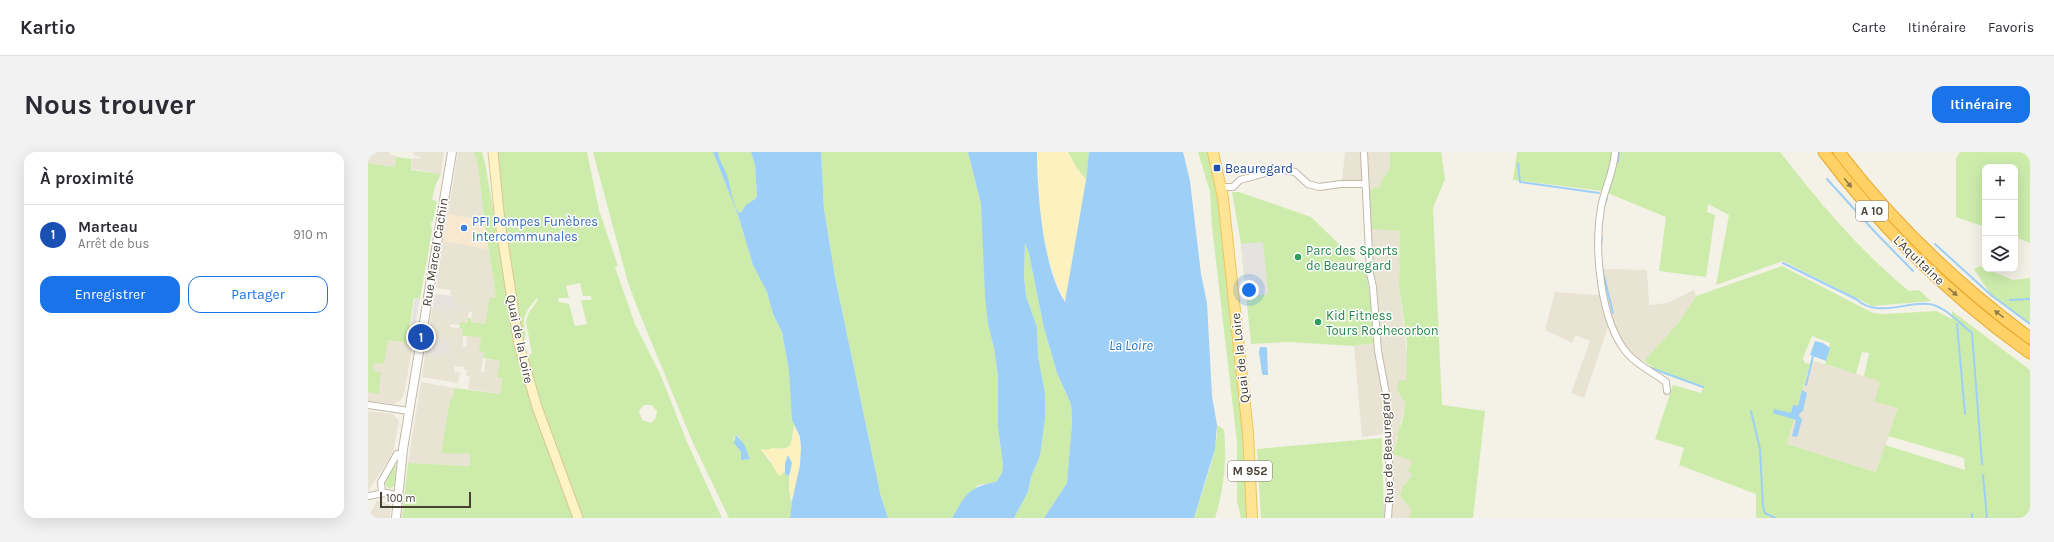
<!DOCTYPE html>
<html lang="fr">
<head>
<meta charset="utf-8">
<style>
	body { margin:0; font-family:Karla,sans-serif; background:#f2f2f3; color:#2b2b33 }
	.controls { position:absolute; right:12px; top:12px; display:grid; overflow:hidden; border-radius:8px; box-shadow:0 4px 16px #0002 }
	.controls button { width:36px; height:36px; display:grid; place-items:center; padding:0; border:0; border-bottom:1px solid #e1e1e2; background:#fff; color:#2b2b33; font:20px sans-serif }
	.scale { position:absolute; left:12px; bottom:10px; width:91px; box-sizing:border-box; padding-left:4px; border:2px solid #484135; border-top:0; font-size:11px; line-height:14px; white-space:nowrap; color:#484135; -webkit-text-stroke:3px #fff; paint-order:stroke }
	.you { position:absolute; left:881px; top:138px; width:14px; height:14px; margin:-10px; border:3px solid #fff; border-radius:50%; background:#1a73e8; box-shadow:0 0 0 6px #1a73e833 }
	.badge { display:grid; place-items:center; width:26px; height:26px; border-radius:50%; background:#1a73e8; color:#fff; font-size:13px; font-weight:700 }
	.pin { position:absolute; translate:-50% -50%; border:2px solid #fff; box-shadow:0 1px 4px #0006 }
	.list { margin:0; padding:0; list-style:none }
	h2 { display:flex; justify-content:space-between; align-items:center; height:52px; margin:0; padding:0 16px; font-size:17px }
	h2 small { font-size:13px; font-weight:400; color:#7c7c81 }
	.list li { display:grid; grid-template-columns:26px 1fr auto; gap:12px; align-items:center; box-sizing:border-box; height:60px; padding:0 16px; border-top:1px solid #e1e1e2 }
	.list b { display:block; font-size:15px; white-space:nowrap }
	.list p { margin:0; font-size:13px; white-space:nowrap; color:#7c7c81 }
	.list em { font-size:13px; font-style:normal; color:#7c7c81 }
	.actions { display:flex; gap:8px; padding:12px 16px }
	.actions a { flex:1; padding:9px 0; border:1px solid #1a73e8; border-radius:12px; text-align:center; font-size:14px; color:#1a73e8 }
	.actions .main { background:#1a73e8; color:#fff }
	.icon { flex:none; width:22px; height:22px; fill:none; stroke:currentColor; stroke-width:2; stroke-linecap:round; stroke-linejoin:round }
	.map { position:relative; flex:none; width:1662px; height:366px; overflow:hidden; border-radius:12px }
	header { display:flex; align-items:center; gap:24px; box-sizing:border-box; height:56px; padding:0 20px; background:#fff; border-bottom:1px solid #e1e1e2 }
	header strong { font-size:19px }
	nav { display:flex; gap:22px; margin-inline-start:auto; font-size:14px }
	.intro { display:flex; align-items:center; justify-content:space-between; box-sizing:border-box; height:96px; padding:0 24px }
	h1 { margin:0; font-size:28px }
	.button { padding:10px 18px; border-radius:12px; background:#1a73e8; color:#fff; font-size:14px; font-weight:700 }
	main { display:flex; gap:24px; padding:0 24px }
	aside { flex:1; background:#fff; border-radius:12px; box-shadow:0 4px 16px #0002 }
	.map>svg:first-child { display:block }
</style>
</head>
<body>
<header>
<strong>Kartio</strong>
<nav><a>Carte</a><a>Itinéraire</a><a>Favoris</a></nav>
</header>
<div class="intro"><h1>Nous trouver</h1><a class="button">Itinéraire</a></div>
<main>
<aside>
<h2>À proximité<small></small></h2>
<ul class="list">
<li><span class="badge" style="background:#1a4fb4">1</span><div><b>Marteau</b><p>Arrêt de bus</p></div><em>910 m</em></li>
</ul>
<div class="actions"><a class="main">Enregistrer</a><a>Partager</a></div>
</aside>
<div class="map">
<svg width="1662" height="366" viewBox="0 0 1662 366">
	<rect width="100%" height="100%" fill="#f4f1e6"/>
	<path fill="#e9e3d4" d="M0,0H22V3L29,4L27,15L0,11Z
		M46,0H76L73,22L43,17L45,6L51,7L52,5L45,3Z
		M90,0H106L110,16L116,68L80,62Z
		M977,0H1022V16L1012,31L1011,37L999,40L998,31L974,29Z
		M1002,77L1032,79L1031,133L1040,211L1037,251L1026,301L1044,309V322L1037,333L1043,357L1041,366H994L996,348L1021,349L1016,282L994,285L986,194L1009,191Z
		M75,89L120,97L128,146L123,145L117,172L103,170L104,160L101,159L99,171L92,173L83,172L82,175L95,177V194L98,195L99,183L113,184L116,200L113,220H116L118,207L132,209L130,225L134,226L132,242L100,237L102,224H98L99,218L96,217V215L87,214L86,220L92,221L90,231L54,225L57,202L71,204L72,201L81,202L82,197L80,196L81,189L60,185L64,158L81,161L82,157L88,158L89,152H86L87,144L82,143L83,138L68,136Z
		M1232,117L1279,118L1281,153L1299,151L1326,138L1328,144L1311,170L1276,209L1270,212L1265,208L1242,169L1216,246L1203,241L1222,189L1208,183L1204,191L1177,178L1187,140L1228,143L1236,141Z
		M19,188L45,192L36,242L33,248L26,252L0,249V240L11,241L4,219L5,211L16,212Z
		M1443,208L1513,229L1530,256L1509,320L1419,292Z
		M53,230L86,236L85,248H82L73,300L103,302L102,314L40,311Z
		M0,259L25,262L31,269L25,301L0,339Z
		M9,349L22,351V366H0Z"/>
	<path fill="#f8e8d0" d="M80,62L116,68L120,97L75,89Z"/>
	<path fill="#e7e2db" d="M67,142L87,144L86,152H89L88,158L82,157L81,161L64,158Z
		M60,185L81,189L82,202L72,201L71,204L57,202Z"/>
	<path fill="#cdecac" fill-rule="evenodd" d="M106,0H114L117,11L153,216L163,251L205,366H34L40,311L102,314V302L73,301L82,247H85L86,236L132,242L134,226L129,225L132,209L115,206L116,200L111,199L113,185L94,184L95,177L91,176L93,170L99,171L100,166H103V170L117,172L122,145L128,146L117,75L110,16Z
		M129,0H219L231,58L250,114L247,115L267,172L293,224L319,290L354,366H214L176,265L158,201L160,203L164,202L158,170L160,162L170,148L169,146C162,154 155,162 156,172C156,178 159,183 156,188H154L140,104ZM212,131L215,144H223L224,148H213L219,172L207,174L201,152L191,150L190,146H201L198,134ZM276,253H283L289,259L288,266L283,271L274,268L271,259Z
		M225,0H345L370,63L385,113L399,140L405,162L414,180L421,219L426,273L423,293L418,296L393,298L404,312L415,321L416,318L417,322L421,324L422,346L424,349L422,366H361L325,291L271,160L260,131ZM368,283L370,284L382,306H373V300L366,287Z
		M350,0H383L387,13L389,44L373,61L370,60L363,45L359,25L352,11Z
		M453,0H600L613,52L620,172L626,196L630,224V276L635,313L634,321L628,330L610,333L592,354L584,366H520L513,345L467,125L456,57Z
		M700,0H721L718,28L708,15Z
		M830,0H840L852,46L878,291L882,366H873L869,349V290L844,75L842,40Z
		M1022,0H1073L1077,27L1065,56L1074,253L1117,259L1105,366H1041L1043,357L1032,344L1035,333H1037L1044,322L1040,319L1044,309L1025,302L1030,285L1029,281L1034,270L1037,251L1029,238L1031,228L1038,229L1039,191L1031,133L1032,79L1000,77L997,37L1002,39L1007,35L1011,36L1012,31L1022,16Z
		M1149,0H1244L1242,16L1234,39L1145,28Z
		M1249,0H1412C1450,49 1492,99 1541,139L1551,138L1563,149L1504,154L1415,109L1348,133L1361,63L1340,52L1339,60L1347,63L1338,125L1291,119L1298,65L1237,40Z
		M1592,0H1659L1662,6V91L1647,85V15H1617V75L1588,65V6Z
		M28,5L44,7L43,18L73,22L67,34L64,48L69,49L65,69L63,71L64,79L52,147L46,146L39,191L20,188L16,212L5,211V219L13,220L11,242L0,240V11L27,15Z
		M864,40H871L943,65L998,118L1009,191L986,194L920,190L883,192L873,92Z
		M657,91L661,102L676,176L689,221L703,252L704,271L699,331L676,366H646L660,340L663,325L672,304L677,267V241L670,204L669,175L658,144L656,124Z
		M1414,114L1505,161L1516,162L1568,159L1584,167V159L1662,218V366H1390L1388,365V342L1311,313L1316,296L1287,287L1305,233L1333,241L1335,236L1291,220L1276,209L1311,170L1328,144ZM1444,184L1462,191L1457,212L1488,222L1494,200L1501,201L1496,224L1512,230L1506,250L1530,256L1520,284L1596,306L1597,318L1517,293L1508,320L1419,292L1442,212L1437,211L1435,206Z
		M1612,114L1645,128L1662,126V172L1623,143L1606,117Z
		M849,273L856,278C859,309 856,336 847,366H826L843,313L849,284Z
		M1014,286L1016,366H893L889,297Z
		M24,313L28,314L26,334L21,337L17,332L22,322Z"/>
	<path fill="#fcf1bf" d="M669,0H700L708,15L718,28L698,150C675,112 669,45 669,0Z
		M426,273C440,295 430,325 424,349L421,337L423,316L419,304L415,321L412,324L407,318L402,307L392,297C398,299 400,297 405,296C408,296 411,297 415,297C426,296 425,282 426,273Z"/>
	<path fill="#e5e3df" d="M895,90L900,142L879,145L873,92Z
		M47,146L52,147L44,191H40Z"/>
	<path fill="#9ecff6" d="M345,0H350C351,9 356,15 359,23C363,36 363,46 370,60L373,61L378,53L387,47L389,44L387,13L383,0H453L456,57L467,125L513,345L520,366H422L424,349L432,313L433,295L432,285L424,268L421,219L414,180L405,162L399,140L385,113L370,63Z
		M600,0H669C669,40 675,117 697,150L718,28L721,0H815L822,29L833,122L839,151L844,244L849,273L847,297L826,366H676L699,331L704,271L703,252L689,221L676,176L661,102L657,91L656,124L658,144L669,175L670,204L677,241V267L672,304L663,325L660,340L646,366H584C598,343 600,335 628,330L634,321L635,313L630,276V224L626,196L620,172L617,143L613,52Z
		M1447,189L1455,191L1462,196L1458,209L1442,203Z
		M892,195H898L899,197L900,223H895L894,221L891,200Z
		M1434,238L1439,241L1435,259L1432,261L1431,264L1434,267L1430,283L1428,285L1424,284L1428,268L1405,261L1406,257L1423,261L1425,253L1430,254Z
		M368,283L376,292L382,307L373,308V300L366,291Z
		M420,303L424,311L421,324L417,322V311Z"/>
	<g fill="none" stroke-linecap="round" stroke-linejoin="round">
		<path stroke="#9ecff6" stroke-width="2" d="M1250,10L1251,0
			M1150,12L1152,30L1231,41
			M1459,27L1506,79L1545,119
			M1236,55L1239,46
			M1567,92L1623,143L1662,172
			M1233,93L1234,85
			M1415,111L1488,147C1509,166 1536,150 1560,152C1576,153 1592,172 1604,181L1614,312
			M1236,124L1245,161
			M1642,148L1662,147
			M1589,172L1597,262
			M1283,216L1335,235
			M1438,233L1445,204
			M1383,259L1392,297L1395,355L1397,361L1407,366
			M1615,323L1619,366
			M1604,362V366"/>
		<defs>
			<path id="minor" d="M996,0L1002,121L1005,135L1010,199L1019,247L1022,336L1020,366
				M1247,0C1246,20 1236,37 1233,56C1226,97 1232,169 1259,201C1270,214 1285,220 1298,230L1299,239
				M853,35H865L872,28L912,17L927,20L940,32L951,35L973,32H996
				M0,253L41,259
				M14,341L13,330L29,302
				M0,344L17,341L30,343"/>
			<path id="tertiary" d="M28,366L35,297L84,0"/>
			<path id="secondary" d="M125,0L132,70L151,193L169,255L210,366"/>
			<path id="primary" d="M845,0L855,46L880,281L884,366"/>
			<path id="motorway" d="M1456,0C1514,77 1583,145 1662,201
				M1471,0C1525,71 1590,133 1662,186"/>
		</defs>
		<use href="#minor" stroke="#c1b9a8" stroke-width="8"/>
		<use href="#tertiary" stroke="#c1b9a8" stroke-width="10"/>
		<use href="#secondary" stroke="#d8c793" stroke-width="11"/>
		<use href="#primary" stroke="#edc65c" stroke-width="12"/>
		<use href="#motorway" stroke="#e9aa2c" stroke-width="13"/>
		<use href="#minor" stroke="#fff" stroke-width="6"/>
		<use href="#tertiary" stroke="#fff" stroke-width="8"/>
		<use href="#secondary" stroke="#fff3c6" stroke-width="9"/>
		<use href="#primary" stroke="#ffe495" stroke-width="10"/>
		<use href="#motorway" stroke="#ffd167" stroke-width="11"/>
	</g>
	<defs><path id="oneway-solid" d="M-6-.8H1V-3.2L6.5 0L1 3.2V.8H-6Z"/></defs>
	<g fill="#917b49">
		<use href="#oneway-solid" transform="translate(1480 31) rotate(51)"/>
		<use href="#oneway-solid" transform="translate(1585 140) rotate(41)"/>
		<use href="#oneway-solid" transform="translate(1631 162) rotate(-142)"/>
	</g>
	<rect fill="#1a4fb4" stroke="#fff" stroke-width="1.5" x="845" y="12" width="8" height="8" rx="2"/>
	<circle fill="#3f7fe0" stroke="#fff" stroke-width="1.5" cx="96" cy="76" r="4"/>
	<g fill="#2e9e5b" stroke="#fff" stroke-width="1.5">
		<circle cx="930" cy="105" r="4"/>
		<circle cx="950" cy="170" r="4"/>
	</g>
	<g text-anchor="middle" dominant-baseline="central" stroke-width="3" stroke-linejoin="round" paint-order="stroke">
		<g fill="#fff" stroke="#7f7a72" stroke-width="1">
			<rect x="1488" y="49" width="32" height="20" rx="3"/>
			<rect x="860" y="309" width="44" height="20" rx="3"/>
		</g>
		<g font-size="12" font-weight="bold" fill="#484135">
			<text x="1504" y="59">A 10</text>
			<text x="882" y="319">M 952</text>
		</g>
		<g font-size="13" fill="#164399" stroke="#fff" text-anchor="start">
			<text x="857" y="16">Beauregard</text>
		</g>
		<g font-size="13" fill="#366cbe" stroke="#fff" text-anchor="start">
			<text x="104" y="69">PFI Pompes Funèbres<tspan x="104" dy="15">Intercommunales</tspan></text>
		</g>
		<g font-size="13" fill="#27864d" stroke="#fff" text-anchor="start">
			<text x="938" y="98">Parc des Sports<tspan x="938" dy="15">de Beauregard</tspan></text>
			<text x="958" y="163">Kid Fitness<tspan x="958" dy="15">Tours Rochecorbon</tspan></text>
		</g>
		<g font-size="13" fill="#484135" stroke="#fff">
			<text transform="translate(67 100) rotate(-81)">Rue Marcel Cachin</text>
			<text transform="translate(1551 108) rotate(44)">L'Aquitaine</text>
			<text transform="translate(152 187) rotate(78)">Quai de la Loire</text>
			<text transform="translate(872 206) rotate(-96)">Quai de la Loire</text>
			<text transform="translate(1019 296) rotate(-92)">Rue de Beauregard</text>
		</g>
		<g font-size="14" font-style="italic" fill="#2578bc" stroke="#fff">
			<text x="763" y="193">La Loire</text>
		</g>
	</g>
</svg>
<div class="controls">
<button>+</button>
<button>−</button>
<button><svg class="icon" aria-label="layers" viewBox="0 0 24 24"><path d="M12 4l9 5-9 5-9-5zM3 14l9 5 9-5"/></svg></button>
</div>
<div class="scale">100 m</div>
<div class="you"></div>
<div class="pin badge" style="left:53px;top:185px;background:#1a4fb4">1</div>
</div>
</main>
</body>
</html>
